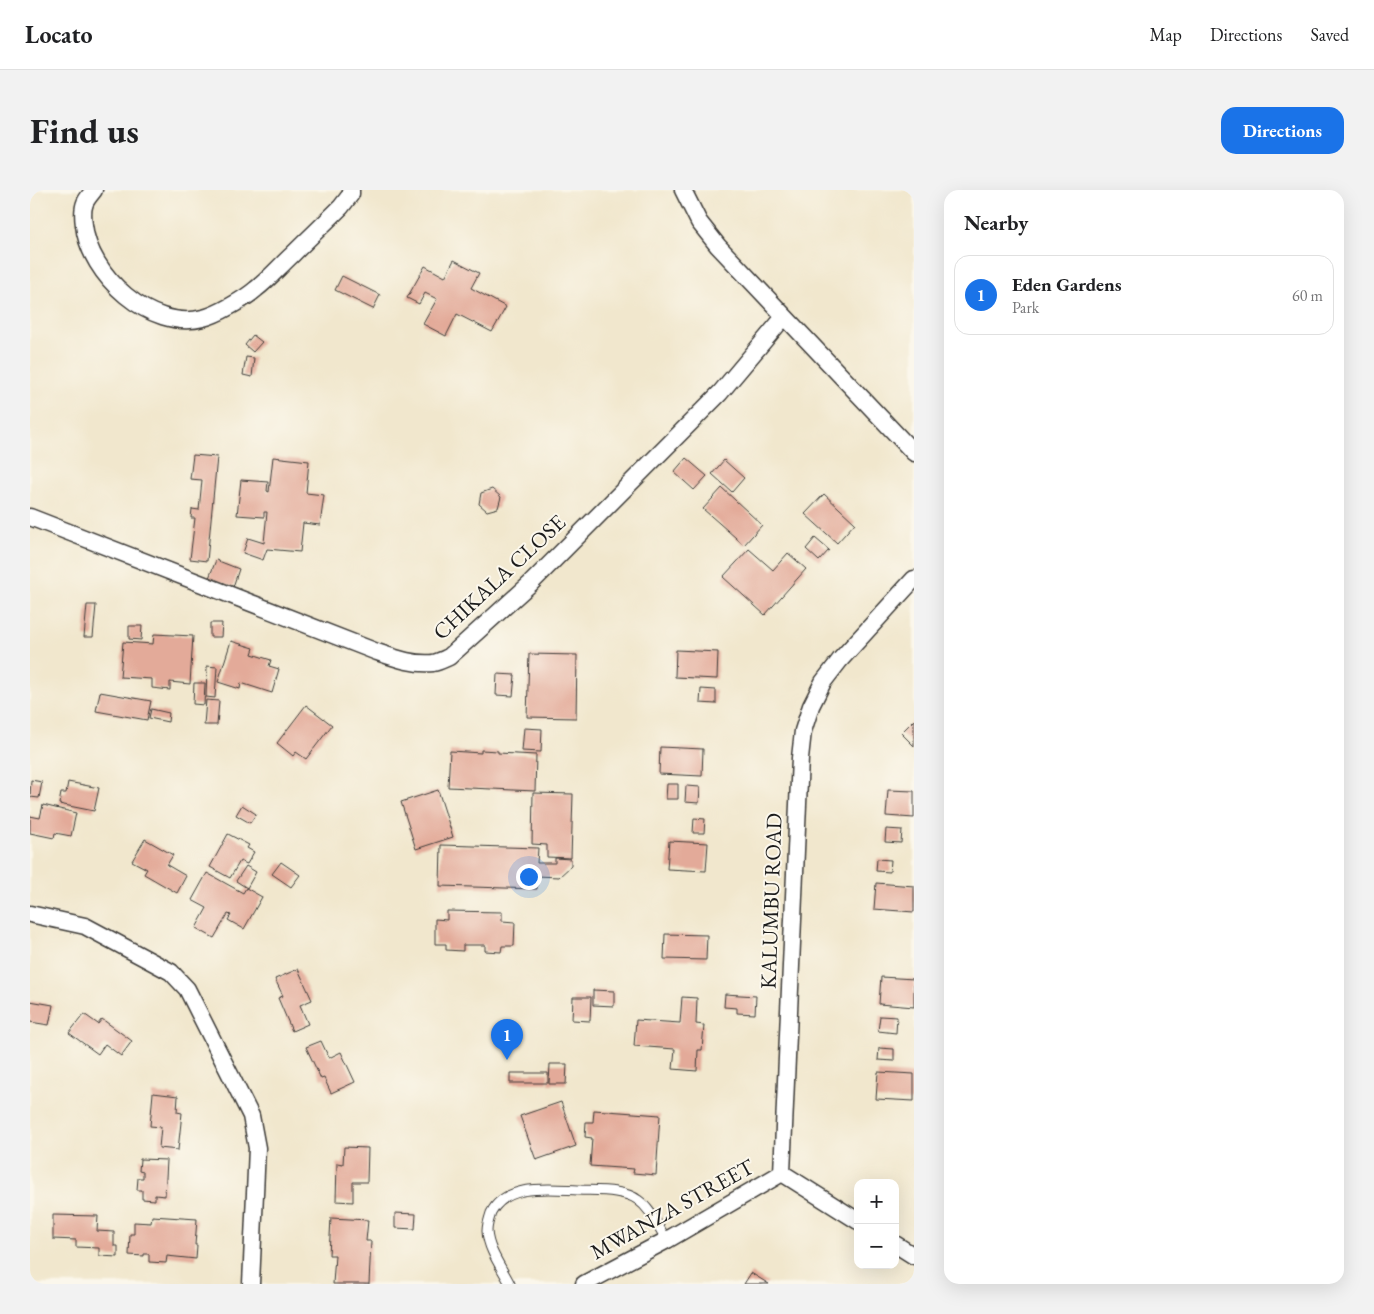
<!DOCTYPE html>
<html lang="en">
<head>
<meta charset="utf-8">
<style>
	body { margin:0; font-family:"EB Garamond",serif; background:#f2f2f2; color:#202124 }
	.controls { position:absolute; right:15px; bottom:15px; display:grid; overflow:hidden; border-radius:10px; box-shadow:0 5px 20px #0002 }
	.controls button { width:45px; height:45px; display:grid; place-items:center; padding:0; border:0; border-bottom:1px solid #e0e0e0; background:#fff; color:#202124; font:25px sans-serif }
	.you { position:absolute; left:498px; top:686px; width:18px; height:18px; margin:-12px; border:4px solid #fff; border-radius:50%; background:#1a73e8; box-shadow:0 0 0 8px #1a73e833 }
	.badge { display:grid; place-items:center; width:32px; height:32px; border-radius:50%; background:#1a73e8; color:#fff; font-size:16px; font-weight:700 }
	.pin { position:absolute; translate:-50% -41px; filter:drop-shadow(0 1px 2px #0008) }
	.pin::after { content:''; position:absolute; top:26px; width:18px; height:15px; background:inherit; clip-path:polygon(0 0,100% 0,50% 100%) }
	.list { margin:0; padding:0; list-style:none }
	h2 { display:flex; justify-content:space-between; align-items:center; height:65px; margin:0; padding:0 20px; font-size:21px }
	h2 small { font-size:16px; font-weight:400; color:#757577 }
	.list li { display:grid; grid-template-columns:32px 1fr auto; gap:15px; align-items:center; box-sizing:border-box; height:80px; margin:0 10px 10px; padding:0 10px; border:1px solid #e0e0e0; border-radius:15px }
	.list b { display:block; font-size:19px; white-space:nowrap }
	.list p { margin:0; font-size:16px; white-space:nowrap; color:#757577 }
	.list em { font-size:16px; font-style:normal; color:#757577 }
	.map { position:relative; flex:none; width:884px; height:1094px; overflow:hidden; border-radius:15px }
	header { display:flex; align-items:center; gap:30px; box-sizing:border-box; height:70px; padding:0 25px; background:#fff; border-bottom:1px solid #e0e0e0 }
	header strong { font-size:24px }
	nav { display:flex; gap:28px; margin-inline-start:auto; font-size:18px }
	.intro { display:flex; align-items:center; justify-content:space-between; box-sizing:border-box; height:120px; padding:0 30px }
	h1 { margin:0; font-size:35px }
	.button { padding:12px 22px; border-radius:15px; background:#1a73e8; color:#fff; font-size:18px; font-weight:700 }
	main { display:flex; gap:30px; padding:0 30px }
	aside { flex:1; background:#fff; border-radius:15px; box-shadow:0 5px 20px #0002 }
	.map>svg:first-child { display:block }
</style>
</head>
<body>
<header>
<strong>Locato</strong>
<nav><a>Map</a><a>Directions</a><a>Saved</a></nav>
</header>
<div class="intro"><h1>Find us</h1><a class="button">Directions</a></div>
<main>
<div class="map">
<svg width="884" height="1094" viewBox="0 0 884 1094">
	<rect width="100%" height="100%" fill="#fbf7ec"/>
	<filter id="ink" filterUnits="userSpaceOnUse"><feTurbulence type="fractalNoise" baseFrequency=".02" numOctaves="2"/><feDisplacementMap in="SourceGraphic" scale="10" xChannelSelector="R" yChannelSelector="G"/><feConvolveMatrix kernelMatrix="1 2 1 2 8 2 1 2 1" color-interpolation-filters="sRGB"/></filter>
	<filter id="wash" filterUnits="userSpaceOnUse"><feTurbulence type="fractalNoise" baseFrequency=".0096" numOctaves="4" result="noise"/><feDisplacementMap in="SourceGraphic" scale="20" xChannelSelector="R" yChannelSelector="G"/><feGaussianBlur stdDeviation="1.12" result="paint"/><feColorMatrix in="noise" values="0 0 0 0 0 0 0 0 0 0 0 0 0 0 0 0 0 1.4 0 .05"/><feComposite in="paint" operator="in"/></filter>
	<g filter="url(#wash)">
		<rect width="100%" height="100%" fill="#f1e7cd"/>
		<g id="blocks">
			<path fill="#e3aa99" d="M424,70L449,83L441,98L476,117L462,142L427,124L416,146L393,134L407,109L395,103L389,114L377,108L395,76L415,87Z
				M312,86L350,105L343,119L305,100Z
				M223,145L232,152L223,162L215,155Z
				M216,167L224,168L222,187L213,185Z
				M163,265L187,267L177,371L160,369L165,328H161L162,319L169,320L172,290L160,289Z
				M243,267L279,271L276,303L294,305L290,335L273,333L270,362L237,359L233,370L213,363L218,348L234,353L237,322H234V327L207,325L211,290L238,292L237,301L239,302Z
				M656,268L677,286L664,300L644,282Z
				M694,270L714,288L702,302L682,284Z
				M692,298L732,335L714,355L673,319Z
				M462,299L471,307L468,318L457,321L449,314L451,303Z
				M794,304L825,333L807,353L775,324Z
				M785,348L799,360L789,371L776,359Z
				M719,359L743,380L758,363L776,379L735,425L693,387Z
				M186,370L209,379L203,397L179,388Z
				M57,415H66L63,447H54Z
				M180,433H192L191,447H180Z
				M99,436H112L111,450L99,449Z
				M124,444L163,446L160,494L140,492V500L122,498V489L90,487L93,452L123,454Z
				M201,451L224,458L222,464L241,470L239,476L249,479L242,503L211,493L210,499L188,492Z
				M646,460L688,462L687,489L645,487Z
				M499,464L547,465L546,528L497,527Z
				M177,476L187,477L185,508L176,507Z
				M467,484L485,485L483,506L466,505Z
				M164,493H175L174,515L163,514Z
				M671,499L686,500V514L670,513Z
				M70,502L121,511L117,530L66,521Z
				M176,510L189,511L187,535H174Z
				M276,515L302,535L276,569L266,562L263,566L247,553Z
				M121,519L139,523L138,532L119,528Z
				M884,530V556L871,543Z
				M494,538L512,539L511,562L492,561Z
				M630,557L673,559L672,586L629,584Z
				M451,560L468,561V563L506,565L505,601L418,597L420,561L451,563Z
				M1,590L12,592L9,608L0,607Z
				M38,592L69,598L64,621L29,614L31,603H36Z
				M637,594H648V609H636Z
				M656,596L670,597L669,613L655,612Z
				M408,600L423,647L386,659L371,612Z
				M858,600L884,601V628L856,626Z
				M503,603L543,604L541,668L517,667V655L502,654Z
				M13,615L46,623L41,646L25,643L24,648L0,643V626L10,628Z
				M212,615L226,624L220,633L206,625Z
				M664,628L675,629L674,643H663Z
				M856,639L872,640L871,653L855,652Z
				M198,644L219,655L217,658L224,662L217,674L210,671L200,688L180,677Z
				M115,649L143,665L137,675L156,686L147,703L114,684L117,679L102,671Z
				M639,651L678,653L676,681L637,679Z
				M411,655L508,658L507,673H525V668L541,669V676L529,687L507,686V699L410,696Z
				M847,669L861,670L860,682L846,681Z
				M251,672L270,685L261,697L242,684Z
				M216,676L226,682L217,698L206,691Z
				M177,683L213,703L216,698L232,707L214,739L198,730L201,725L198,724L184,748L166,738L177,718L162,710Z
				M846,693L884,696V722L844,719Z
				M417,721L472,722V731L485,732L484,756H472L471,762L455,761V755H433V761L416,760V754H405V729L417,730Z
				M635,744L677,745L676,770L634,769Z
				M268,779L282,810L270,815L278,834L262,841L248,808L253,806L245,789Z
				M851,787L884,789V817L849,814Z
				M563,800L584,801V816L563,815Z
				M695,804L726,806L725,824L707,823V818L694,817Z
				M543,807H561L560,831L542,830Z
				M652,807L667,808L666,834L674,835L672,860H668L667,881L643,879L645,859L604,856L606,830L650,833Z
				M0,811L23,815L19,835L0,832Z
				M54,824L68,834L72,829L102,851L91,866L75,854L68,864L39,843Z
				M850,826L867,827L866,843L848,841Z
				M291,851L299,868L311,862L325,892L301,903L294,888L291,889L276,857Z
				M849,858L864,859V871L848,870Z
				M520,874H537L536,894H519Z
				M848,882L884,884V911L846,909Z
				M480,883H518V893H480Z
				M123,903L148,906L147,922L152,923L148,960L129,958L131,937L120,936Z
				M531,912L546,956L506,970L490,926Z
				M564,920L630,925L626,985L603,983L604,979L560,976L562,948L555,947L556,932H563Z
				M314,957L338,958L337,992H323V1012L306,1011L307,973L313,974Z
				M110,969L137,970L135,1006L125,1005V1010L112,1009V1000H107L108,988H113V982L109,981Z
				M365,1023L386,1024L385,1039L365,1038Z
				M23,1025L68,1026L67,1041L84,1042V1056H88V1067L69,1066V1058L46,1057V1050L23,1049Z
				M122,1026L167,1029L165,1055H167L166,1069L137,1066L136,1073L119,1072V1064H114V1066L99,1065L100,1044H104V1032L121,1033Z
				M301,1028L338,1030L336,1051H341L339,1094H303L305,1065H299Z
				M721,1083L739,1094H714Z"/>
		</g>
	</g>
	<g filter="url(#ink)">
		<use href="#blocks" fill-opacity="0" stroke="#3c3a37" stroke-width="1"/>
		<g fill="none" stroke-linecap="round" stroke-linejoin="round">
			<defs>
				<path id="lane" d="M480,1094C472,1078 458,1060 457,1041C457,1035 459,1029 461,1023C476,993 520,999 548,1000C565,1001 594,999 608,1010C621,1019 628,1037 637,1050"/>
				<path id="street" d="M64,0C61,4 57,8 55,13C52,20 53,28 54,35C59,85 121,142 173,128C187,125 216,108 226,99C239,89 250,76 262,65C278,49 295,33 311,17L321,4V0
					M653,0L669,32L688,56L884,263
					M0,327L347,462C365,468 384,475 403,473C409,472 414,469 419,467L500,394L690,203L754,127
					M0,724L55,736L141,782L157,799L221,926L227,958L221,1094
					M828,1031L752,983L770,568L773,541L781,516L793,492L810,470L884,389
					M865,1054L884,1066
					M554,1094L637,1050L752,983"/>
			</defs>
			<use href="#lane" stroke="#3c3a37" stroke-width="11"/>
			<use href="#street" stroke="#3c3a37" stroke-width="19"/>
			<use href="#lane" stroke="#fff" stroke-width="9"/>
			<use href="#street" stroke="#fff" stroke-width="16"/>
		</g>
	</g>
	<g text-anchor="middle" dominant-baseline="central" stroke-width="4" stroke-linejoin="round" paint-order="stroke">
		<g font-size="22" fill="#1c1c1c" stroke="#fbf7ec">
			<text transform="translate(469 387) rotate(-43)">CHIKALA CLOSE</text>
			<text transform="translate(741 711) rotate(-88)">KALUMBU ROAD</text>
			<text transform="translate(642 1019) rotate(-29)">MWANZA STREET</text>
		</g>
	</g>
</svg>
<div class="controls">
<button>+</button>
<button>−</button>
</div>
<div class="you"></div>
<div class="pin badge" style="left:477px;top:870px">1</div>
</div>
<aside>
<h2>Nearby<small></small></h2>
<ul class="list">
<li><span class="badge">1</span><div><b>Eden Gardens</b><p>Park</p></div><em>60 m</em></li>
</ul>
</aside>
</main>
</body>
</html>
